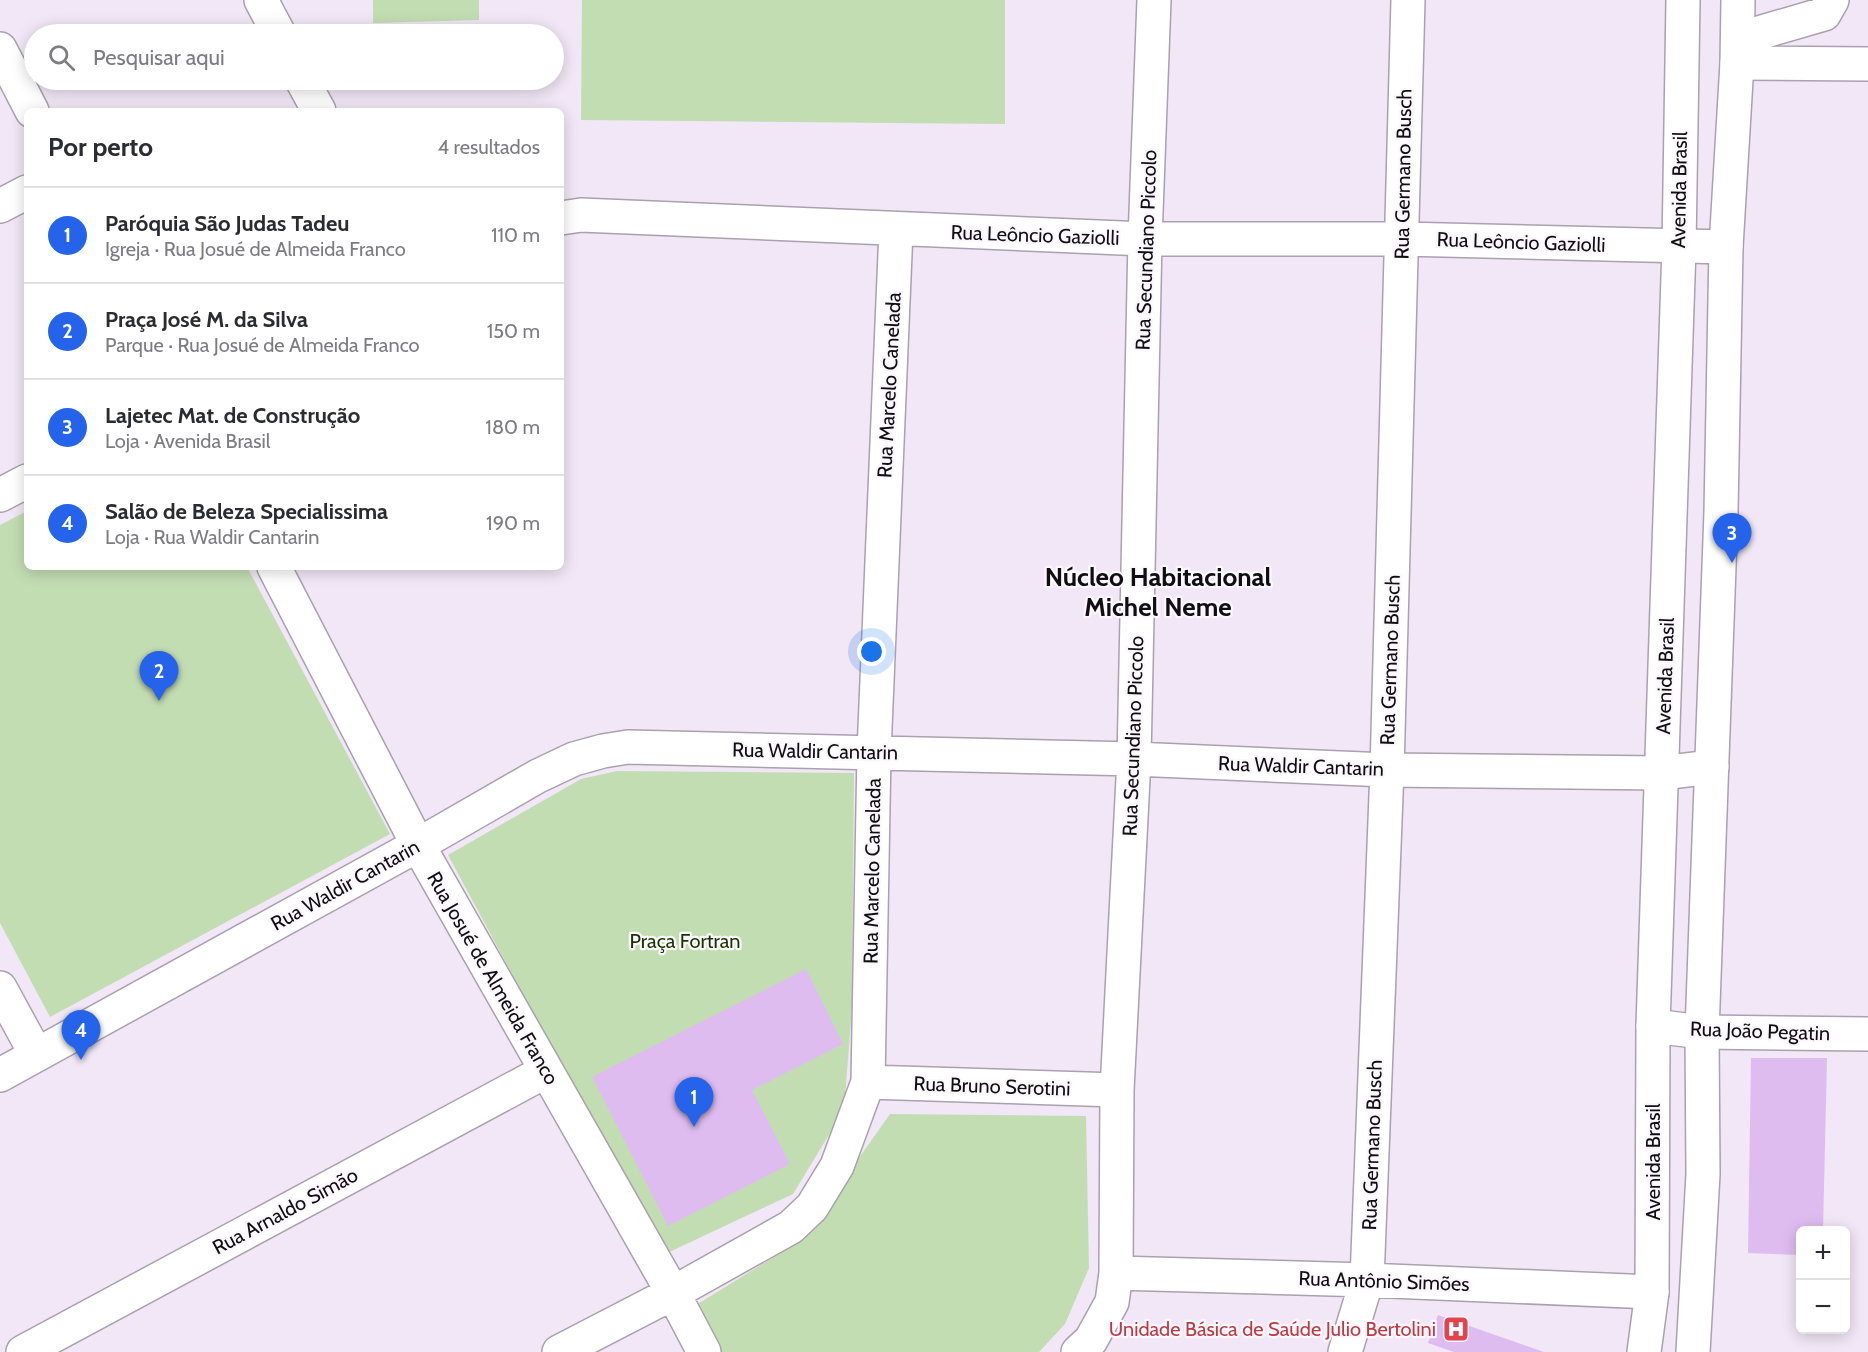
<!DOCTYPE html>
<html lang="pt">
<head>
<meta charset="utf-8">
<style>
	body { margin:0; font-family:Cabin,sans-serif; background:#f7f7f7; color:#2b2b33 }
	.controls { position:absolute; right:18px; bottom:18px; display:grid; overflow:hidden; border-radius:9px; box-shadow:0 3px 15px #0003 }
	.controls button { width:54px; height:54px; display:grid; place-items:center; padding:0; border:0; border-bottom:2px solid #e1e1e2; background:#fff; color:#2b2b33; font:30px sans-serif }
	.you { position:absolute; left:872px; top:652px; width:21px; height:21px; margin:-15px; border:4px solid #fff; border-radius:50%; background:#1a73e8; box-shadow:0 0 0 9px #1a73e833 }
	.badge { display:grid; place-items:center; width:39px; height:39px; border-radius:50%; background:#2563eb; color:#fff; font-size:20px; font-weight:700 }
	.pin { position:absolute; translate:-50% -50px; filter:drop-shadow(0 2px 3px #0008) }
	.pin::after { content:''; position:absolute; top:32px; width:21px; height:18px; background:inherit; clip-path:polygon(0 0,100% 0,50% 100%) }
	.list { margin:0; padding:0; list-style:none }
	h2 { display:flex; justify-content:space-between; align-items:center; height:78px; margin:0; padding:0 24px; font-size:26px }
	h2 small { font-size:20px; font-weight:400; color:#7c7c81 }
	.list li { display:grid; grid-template-columns:39px 1fr auto; gap:18px; align-items:center; box-sizing:border-box; height:96px; padding:0 24px; border-top:2px solid #e1e1e2 }
	.list b { display:block; font-size:22px; white-space:nowrap }
	.list p { margin:0; font-size:20px; white-space:nowrap; color:#7c7c81 }
	.list em { font-size:20px; font-style:normal; color:#7c7c81 }
	.icon { flex:none; width:33px; height:33px; fill:none; stroke:currentColor; stroke-width:2; stroke-linecap:round; stroke-linejoin:round }
	.map { position:relative; flex:none; width:1868px; height:1352px; overflow:hidden }
	.search { position:absolute; background:#fff; box-shadow:0 3px 15px #0003; left:24px; top:24px; width:540px; height:66px; display:flex; align-items:center; gap:15px; box-sizing:border-box; padding:0 21px; border-radius:33px; color:#7c7c81; font-size:22px }
	.panel { position:absolute; background:#fff; box-shadow:0 3px 15px #0003; left:24px; top:108px; width:540px; height:462px; border-radius:9px }
	.map>svg:first-child { display:block }
</style>
</head>
<body>
<div class="map">
<svg width="1868" height="1352" viewBox="0 0 1868 1352">
	<rect width="100%" height="100%" fill="#f1e7f6"/>
	<path fill="#c3ddb3" d="M373,0H479V20L373,23Z
		M582,0H1005V124L581,120Z
		M27,511V567H247L390,834L50,1017L0,923V525Z
		M617,771L854,773L852,1008L844,1110L793,1194L663,1255L448,855L581,779Z
		M890,1114L1086,1116L1089,1268L1065,1324L1039,1352H716L693,1307L801,1240Z"/>
	<path fill="#debcef" d="M806,969L843,1044L752,1090L790,1164L668,1226L592,1077Z
		M1751,1058H1827L1823,1230H1800V1255L1748,1253Z
		M1438,1315L1544,1352H1454L1428,1343Z"/>
	<g fill="none" stroke-linecap="round" stroke-linejoin="round">
		<defs>
			<path id="minor" d="M261,0L279,34
				M1738,39L1824,14L1832,0
				M0,49L32,111
				M1737,63L1868,64
				M302,80L319,111
				M0,206L27,192
				M561,218L581,215L1145,239H1402L1726,247
				M0,495L27,481
				M274,567L418,845L673,1293L704,1352
				M0,988L36,1054
				M1653,1026L1702,1032L1868,1034
				M0,1075L418,845L538,776L574,759L603,751L628,747L1134,759L1387,770L1661,773L1712,767
				M868,1082L1117,1090
				M1116,1273L1367,1280L1652,1292
				M23,1352L546,1071
				M559,1352L673,1293L791,1227L812,1207L837,1166L868,1082L874,752L896,230
				M1078,1352L1091,1340L1112,1302L1116,1273L1117,1090L1134,759L1145,239L1154,0
				M1345,1352L1367,1280L1387,770L1408,0"/>
			<path id="major" d="M1644,1352L1652,1292L1653,1026L1679,247L1683,0
				M1693,1352L1703,1174L1702,1032L1721,512L1726,247L1737,63L1738,0"/>
		</defs>
		<use href="#minor" stroke="#aaa0af" stroke-width="36"/>
		<use href="#major" stroke="#aaa0af" stroke-width="36"/>
		<use href="#minor" stroke="#fff" stroke-width="33"/>
		<use href="#major" stroke="#fff" stroke-width="33"/>
	</g>
	<defs>
		<symbol id="hospital-square" viewBox="-11 -11 22 22"><rect x="-9" y="-9" width="18" height="18" rx="4" fill="#e0444e" stroke="#fbf7fd"/><path d="M-5-5h3v3.5h4V-5h3V5h-3V1.5h-4V5h-3Z" fill="#fff"/></symbol>
	</defs>
	<g fill-rule="evenodd">
		<use href="#hospital-square" x="1441" y="1314" width="30" height="30"/>
	</g>
	<g text-anchor="middle" dominant-baseline="central" stroke-width="4.5" stroke-linejoin="round" paint-order="stroke">
		<g font-size="20" fill="#110e13" stroke="#fbf7fd">
			<text transform="translate(1403 174) rotate(-89)">Rua Germano Busch</text>
			<text transform="translate(1679 190) rotate(-89)">Avenida Brasil</text>
			<text transform="translate(1035 235) rotate(2)">Rua Leôncio Gaziolli</text>
			<text transform="translate(1521 242) rotate(2)">Rua Leôncio Gaziolli</text>
			<text transform="translate(1146 250) rotate(-88)">Rua Secundiano Piccolo</text>
			<text transform="translate(889 385) rotate(-87)">Rua Marcelo Canelada</text>
			<text transform="translate(1390 660) rotate(-88)">Rua Germano Busch</text>
			<text transform="translate(1665 676) rotate(-88)">Avenida Brasil</text>
			<text transform="translate(1133 736) rotate(-88)">Rua Secundiano Piccolo</text>
			<text transform="translate(815 751) rotate(1)">Rua Waldir Cantarin</text>
			<text transform="translate(1301 766) rotate(2)">Rua Waldir Cantarin</text>
			<text transform="translate(872 871) rotate(-89)">Rua Marcelo Canelada</text>
			<text transform="translate(345 885) rotate(-29)">Rua Waldir Cantarin</text>
			<text transform="translate(493 978) rotate(60)">Rua Josué de Almeida Franco</text>
			<text transform="translate(1760 1031) rotate(2)">Rua João Pegatin</text>
			<text transform="translate(992 1086) rotate(2)">Rua Bruno Serotini</text>
			<text transform="translate(1372 1145) rotate(-88)">Rua Germano Busch</text>
			<text transform="translate(1653 1162) rotate(-90)">Avenida Brasil</text>
			<text transform="translate(285 1211) rotate(-28)">Rua Arnaldo Simão</text>
			<text transform="translate(1384 1281) rotate(2)">Rua Antônio Simões</text>
		</g>
		<g font-size="20" fill="#183400" stroke="#fbf7fd">
			<text x="685" y="941">Praça Fortran</text>
		</g>
		<g font-size="20" fill="#be3a42" stroke="#fbf7fd" text-anchor="end">
			<text x="1436" y="1329">Unidade Básica de Saúde Julio Bertolini</text>
		</g>
		<g font-size="26" font-weight="bold" fill="#110e13" stroke="#fbf7fd">
			<text x="1158" y="577">Núcleo Habitacional<tspan x="1158" dy="30">Michel Neme</tspan></text>
		</g>
	</g>
</svg>
<div class="controls">
<button>+</button>
<button>−</button>
</div>
<div class="you"></div>
<div class="pin badge" style="left:694px;top:1127px">1</div>
<div class="pin badge" style="left:159px;top:701px">2</div>
<div class="pin badge" style="left:1732px;top:563px">3</div>
<div class="pin badge" style="left:81px;top:1060px">4</div>
<div class="search"><svg class="icon" aria-label="search" viewBox="0 0 24 24"><circle cx="10" cy="10" r="6"/><path d="M15 15l6 6"/></svg>Pesquisar aqui</div>
<section class="panel">
<h2>Por perto<small>4 resultados</small></h2>
<ul class="list">
<li><span class="badge">1</span><div><b>Paróquia São Judas Tadeu</b><p>Igreja · Rua Josué de Almeida Franco</p></div><em>110 m</em></li>
<li><span class="badge">2</span><div><b>Praça José M. da Silva</b><p>Parque · Rua Josué de Almeida Franco</p></div><em>150 m</em></li>
<li><span class="badge">3</span><div><b>Lajetec Mat. de Construção</b><p>Loja · Avenida Brasil</p></div><em>180 m</em></li>
<li><span class="badge">4</span><div><b>Salão de Beleza Specialissima</b><p>Loja · Rua Waldir Cantarin</p></div><em>190 m</em></li>
</ul>
</section>
</div>
</body>
</html>
